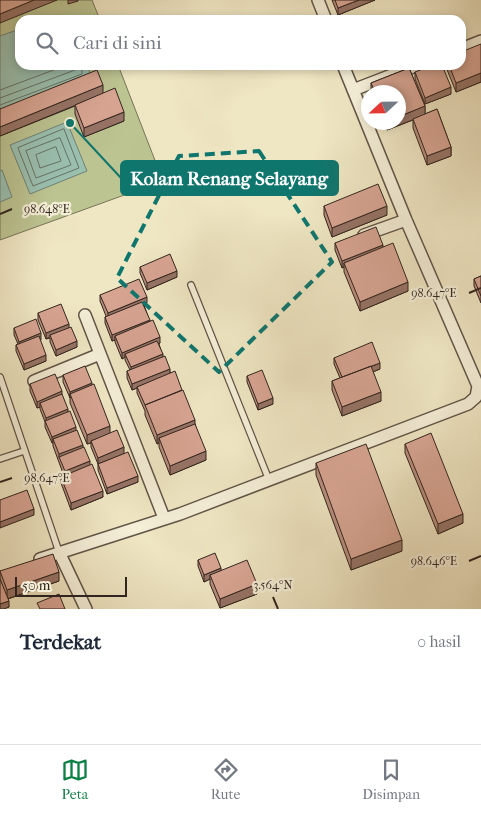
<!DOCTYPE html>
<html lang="id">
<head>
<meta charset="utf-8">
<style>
	body { margin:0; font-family:"IM FELL French Canon",serif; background:#f6f6f7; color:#1f2937 }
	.compass { position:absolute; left:361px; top:85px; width:45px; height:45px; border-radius:50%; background:#fff; box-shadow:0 2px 8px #0003; rotate:248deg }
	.scale { position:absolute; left:15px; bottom:12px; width:112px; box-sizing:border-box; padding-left:5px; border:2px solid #32251f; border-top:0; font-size:14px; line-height:18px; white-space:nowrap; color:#32251f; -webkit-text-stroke:4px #f5efd8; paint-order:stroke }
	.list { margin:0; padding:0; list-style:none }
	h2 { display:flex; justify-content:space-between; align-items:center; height:65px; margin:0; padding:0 20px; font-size:21px }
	h2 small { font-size:16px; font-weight:400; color:#747a83 }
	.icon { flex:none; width:28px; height:28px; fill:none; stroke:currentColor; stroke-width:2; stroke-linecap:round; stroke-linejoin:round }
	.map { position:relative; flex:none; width:481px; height:609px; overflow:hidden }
	.search { position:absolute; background:#fff; box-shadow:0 2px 8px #0003; left:15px; right:15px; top:15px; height:55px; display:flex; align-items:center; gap:12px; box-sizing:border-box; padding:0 18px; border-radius:15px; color:#747a83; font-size:19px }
	.sheet { height:135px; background:#fff }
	nav { display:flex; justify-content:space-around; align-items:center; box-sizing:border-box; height:70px; border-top:1px solid #e0e1e3; background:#fff; font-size:14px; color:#747a83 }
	nav a { display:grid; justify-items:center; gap:2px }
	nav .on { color:#0b8043 }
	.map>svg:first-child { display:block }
</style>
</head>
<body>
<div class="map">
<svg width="481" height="609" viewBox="0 0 481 609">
	<rect width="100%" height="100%" fill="#efe6c3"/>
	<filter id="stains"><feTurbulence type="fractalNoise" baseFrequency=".004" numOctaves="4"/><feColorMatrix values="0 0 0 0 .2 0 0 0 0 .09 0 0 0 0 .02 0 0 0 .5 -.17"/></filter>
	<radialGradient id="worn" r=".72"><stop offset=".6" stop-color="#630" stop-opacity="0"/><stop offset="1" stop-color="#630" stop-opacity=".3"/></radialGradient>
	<path fill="#bcc492" stroke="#777458" d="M0,0H92L100,20H20V65H118L163,181L0,240Z"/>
	<path fill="#9ac0b0" stroke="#708276" d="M20,29V65H87L91,76L0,110V36Z
		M67,122L87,171L30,194L10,145Z
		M2,170L12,197L0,202V171Z"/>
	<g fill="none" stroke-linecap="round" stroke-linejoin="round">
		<path stroke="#667268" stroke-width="1" d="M0,90L67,65
			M0,98L75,70L76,65
			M0,105L82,74V65
			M64,129L79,168L33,186L18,148Z
			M60,138L71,165L36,178L26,151Z
			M56,147L61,161L40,168L36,155Z"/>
		<defs>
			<path id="lane" d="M191,285L269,480
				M0,377L59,552
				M0,459L24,451"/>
			<path id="street" d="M318,0L326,20
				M461,49L481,41
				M353,90L418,65
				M364,235L406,220
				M85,315L164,518
				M34,381L100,354
				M59,552L86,609
				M40,559L180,514L468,404L476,397L478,386L406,220L343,65"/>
		</defs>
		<use href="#lane" stroke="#615548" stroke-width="8"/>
		<use href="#street" stroke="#615548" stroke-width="14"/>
		<use href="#lane" stroke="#f5efd8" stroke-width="5.5"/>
		<use href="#street" stroke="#f5efd8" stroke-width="11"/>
	</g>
	<path fill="#b98d7e" stroke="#32251f" d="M332,0H375L338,15Z
		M481,44V82L456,92L446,67V65H461Z
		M409,68L425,106V114L437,109L451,147V156L427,165L413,128V120L387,130L384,122H398V92H371V83Z
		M415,72L451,94L425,104L415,79Z
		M103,93L124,121L84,137L75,114V106L0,136V109Z
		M324,206L387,215L332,237L324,215Z
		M335,243L383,247L408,291L360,311L344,272V267L342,268L335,250Z
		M140,267L177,277L147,290L140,273Z
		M481,276V303L474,286V279Z
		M100,295L147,303L144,305L150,322L160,343L159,344L163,357L195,424L206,460L170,475L159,447V443L157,444L145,415V411L137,393V388L132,390L127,378V371L130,370L125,360V357L122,359L115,342V340L112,341L105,323V317L106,316L100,301Z
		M38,313L69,328L77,347L56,356L50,342V338L46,339L38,320Z
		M14,328L41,340H40L46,361L24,370L16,351V345L18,344L14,335Z
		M334,358L380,369L373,372L381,401L342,416L332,390V381L340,378L334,364Z
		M63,375L92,385L110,433L124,454L138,482L107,494L98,470V464L91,447V443L87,444L70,403V398L63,382Z
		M247,376L273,404L258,410L247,382Z
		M30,384L62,395L68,412L103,497L71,510L61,483V477L64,476L53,446V443H52L45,427V422L40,409V407L37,408L30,391Z
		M405,444L463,523L438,534L405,453Z
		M316,463L402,551L351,570L316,475Z
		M198,560L221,570L257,594L220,608L210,584V579L204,582L198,566Z
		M0,571L59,581L8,599L9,607L0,609Z"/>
	<path fill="#967366" stroke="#32251f" d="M34,0H57L0,23V14Z
		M68,0H78V1L68,4Z
		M359,0H375L338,15V8Z
		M481,73V82L456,92V83Z
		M103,85V94L0,136V127Z
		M451,87V94L425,104V98Z
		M425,106V115L387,130V122H398V117Z
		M124,112V121L84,137V128Z
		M451,147V156L427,165V156Z
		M387,206V215L332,237V228Z
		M383,245V251L344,263V267L342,268V261Z
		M177,271V277L147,290V283Z
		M408,282V291L360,311V302Z
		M147,297V303L108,319V313Z
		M150,320V326L115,336V340L112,341V335Z
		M69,324V330L50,335V337L46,339V333Z
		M41,333V340L19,348V342Z
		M160,337V343L127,357L125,354V357L122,359V353Z
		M77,341V347L56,356V350Z
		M163,354V360L131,373V367Z
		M46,355V361L24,370V364Z
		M380,363V369L342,384V378Z
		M170,369V375L137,387V388L132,390V384Z
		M92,383V389L70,394V398V392Z
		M62,391V398L40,403V407L37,408V402Z
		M381,392V401L342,416V407Z
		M273,398V404L258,410V404Z
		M68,409V415L46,424V418Z
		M195,420V429L159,438V443L157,444V435Z
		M110,426V435L91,441V443L87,444V435Z
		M76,427V433L53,439V443H52V437Z
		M83,445V451L59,458V454Z
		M124,447V454L98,464V458Z
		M206,451V460L170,475V466Z
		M90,461V467L65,477V471Z
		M138,476V482L107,494V488Z
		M103,491V497L71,510V503Z
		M34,509V515L0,528V522Z
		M463,514V523L438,534V524Z
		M402,540V551L351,570V559Z
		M221,568V575H210V579L204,582V575Z
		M59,572V581L7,599V590Z
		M257,584V594L220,608V599Z
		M9,601V607L4,609H0V604Z"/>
	<path fill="#d7a492" stroke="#32251f" d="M0,0H34L0,14Z
		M335,0H359L338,8Z
		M481,44V73L456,83L449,65H461V52Z
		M433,65H442L451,87L425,98L415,72Z
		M409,68L425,106L398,117V92H375L371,83Z
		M97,70L103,85L0,127V109Z
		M115,88L124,112L84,128L75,105Z
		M437,109L451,147L427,156L413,119Z
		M378,184L387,206L332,228L324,206Z
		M376,227L383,245L342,261L335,243Z
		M393,243L408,282L360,302L344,263Z
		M170,254L177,271L147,283L140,267Z
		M481,276V296L474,279Z
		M139,279L147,297L108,313L100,295Z
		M142,302L150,320L112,335L105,317Z
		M61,304L69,324L46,333L38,313Z
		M36,319L41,333L19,342L14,328Z
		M153,320L160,337L122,353L115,336Z
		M71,327L77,341L56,350L50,335Z
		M39,336L46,355L24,364L16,345Z
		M157,341L163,354L131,367L125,354Z
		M372,342L380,363L342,377L334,358Z
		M165,356L170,369L132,384L127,371Z
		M85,366L92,383L70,392L63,375Z
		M371,366L381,392L342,407L332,381Z
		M262,370L273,398L258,404L247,376Z
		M175,371L182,390L145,405L137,387Z
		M55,374L62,391L37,402L30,384Z
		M94,384L110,426L87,435L70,394Z
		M183,390L195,420L157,435L145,405Z
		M62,394L68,409L46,418L40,403Z
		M70,411L76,427L52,437L45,421Z
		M195,424L206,451L170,466L159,438Z
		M77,430L83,445L59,454L53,439Z
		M117,430L124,447L98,458L91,441Z
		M431,433L463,514L438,524L405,444Z
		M366,444L402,540L351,559L316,463Z
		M84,447L90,461L65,471L59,457Z
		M128,452L138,476L107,488L98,464Z
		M92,464L103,491L71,503L61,477Z
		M27,490L34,509L0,522V500Z
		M215,553L221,568L204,575L198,560Z
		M53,554L59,572L7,590L0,571Z
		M247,560L257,584L220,599L210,575Z
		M0,579L9,601L0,604Z
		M59,594L65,609H40L37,603Z"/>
	<path fill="none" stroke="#0f766e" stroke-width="4" stroke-dasharray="10 6" stroke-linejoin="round" d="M259,151L332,262L219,372L117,278L179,156Z"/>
	<path fill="none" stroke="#32251f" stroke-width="2" d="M0,214L12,209M469,293L481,288M0,482L12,478M469,561L481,556M273,597L278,609"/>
	<g font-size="12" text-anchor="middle" fill="#32251f" stroke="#f5efd8" stroke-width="4.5" stroke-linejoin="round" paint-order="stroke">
		<text x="47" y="213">98.648°E</text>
		<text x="434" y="297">98.647°E</text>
		<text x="47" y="482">98.647°E</text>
		<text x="434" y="565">98.646°E</text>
		<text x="273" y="589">3.564°N</text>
	</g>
	<path fill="none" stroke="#0f766e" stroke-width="2" d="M70 123L121 178"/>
	<circle fill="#0f766e" stroke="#f5efd8" stroke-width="2" cx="70" cy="123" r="5"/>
	<rect fill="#0f766e" stroke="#0f766e" stroke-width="2" x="121" y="161" width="217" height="34" rx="5"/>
	<g font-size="19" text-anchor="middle" font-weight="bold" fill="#fff">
		<text x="229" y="185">Kolam Renang Selayang</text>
	</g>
	<rect width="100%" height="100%" filter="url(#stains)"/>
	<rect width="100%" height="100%" fill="url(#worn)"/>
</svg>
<svg class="compass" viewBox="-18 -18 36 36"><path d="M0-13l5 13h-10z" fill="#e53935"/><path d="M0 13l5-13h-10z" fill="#747a83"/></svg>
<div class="scale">50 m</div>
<div class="search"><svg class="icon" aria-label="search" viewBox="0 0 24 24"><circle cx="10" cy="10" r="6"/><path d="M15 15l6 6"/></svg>Cari di sini</div>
</div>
<section class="sheet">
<h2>Terdekat<small>0 hasil</small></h2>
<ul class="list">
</ul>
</section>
<nav>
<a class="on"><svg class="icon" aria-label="map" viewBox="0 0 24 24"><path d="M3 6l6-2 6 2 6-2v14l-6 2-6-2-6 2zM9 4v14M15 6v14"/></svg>Peta</a>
<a><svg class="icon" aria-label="directions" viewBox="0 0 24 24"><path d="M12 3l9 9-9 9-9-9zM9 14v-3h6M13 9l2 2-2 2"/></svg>Rute</a>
<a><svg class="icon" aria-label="saved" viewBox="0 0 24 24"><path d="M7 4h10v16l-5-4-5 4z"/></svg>Disimpan</a>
</nav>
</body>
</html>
